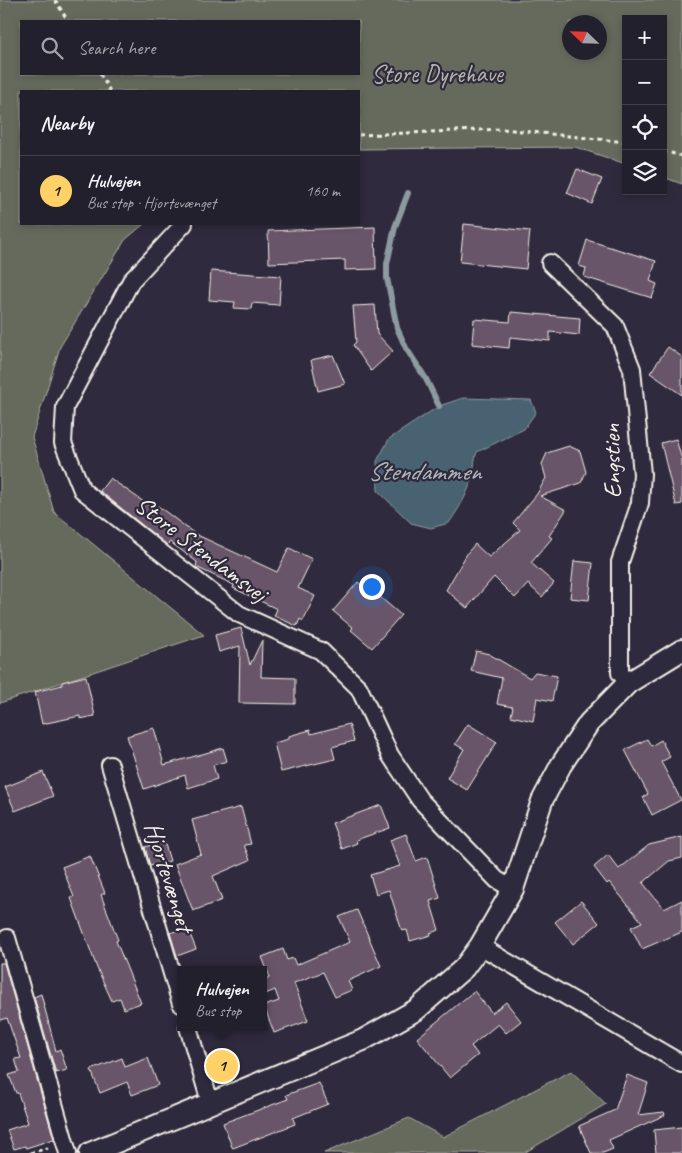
<!DOCTYPE html>
<html lang="en">
<head>
<meta charset="utf-8">
<style>
	body { margin:0; font-family:Caveat,sans-serif; background:#2f2d3a; color:#f1f3f6 }
	.controls { position:absolute; right:15px; top:15px; display:grid; overflow:hidden; border-radius:0px; box-shadow:0 2px 8px #0003 }
	.controls button { width:45px; height:45px; display:grid; place-items:center; padding:0; border:0; border-bottom:1px solid #403e4a; background:#23202e; color:#f1f3f6; font:25px sans-serif }
	.compass { position:absolute; left:562px; top:15px; width:45px; height:45px; border-radius:50%; background:#23202e; box-shadow:0 2px 8px #0003; rotate:293deg }
	.you { position:absolute; left:371px; top:586px; width:18px; height:18px; margin:-12px; border:4px solid #fff; border-radius:50%; background:#1a73e8; box-shadow:0 0 0 8px #1a73e833 }
	.badge { display:grid; place-items:center; width:32px; height:32px; border-radius:50%; background:#ffd166; color:#111; font-size:16px; font-weight:700 }
	.pin { position:absolute; translate:-50% -50%; border:2px solid #fff; box-shadow:0 1px 5px #0006 }
	.popup { position:absolute; left:177px; top:966px; width:90px; height:65px; box-sizing:border-box; display:grid; place-content:center; border-radius:0px; background:#23202e; filter:drop-shadow(0 1px 4px #0005); font-size:16px; white-space:nowrap; color:#a3a3aa }
	.popup b { font-size:19px; color:#f1f3f6 }
	.popup::after { content:''; position:absolute; left:50%; top:100%; margin-left:-10px; border:10px solid transparent; border-top-color:#23202e }
	.list { margin:0; padding:0; list-style:none }
	h2 { display:flex; justify-content:space-between; align-items:center; height:65px; margin:0; padding:0 20px; font-size:21px }
	h2 small { font-size:16px; font-weight:400; color:#a3a3aa }
	.list li { display:grid; grid-template-columns:32px 1fr auto; gap:15px; align-items:center; box-sizing:border-box; height:70px; padding:0 20px; border-top:1px solid #403e4a }
	.list b { display:block; font-size:19px; white-space:nowrap }
	.list p { margin:0; font-size:16px; white-space:nowrap; color:#a3a3aa }
	.list em { font-size:16px; font-style:normal; color:#a3a3aa }
	.icon { flex:none; width:28px; height:28px; fill:none; stroke:currentColor; stroke-width:2; stroke-linecap:round; stroke-linejoin:round }
	.map { position:relative; flex:none; width:682px; height:1153px; overflow:hidden }
	.search { position:absolute; background:#23202e; box-shadow:0 2px 8px #0003; left:20px; top:20px; width:340px; height:55px; display:flex; align-items:center; gap:12px; box-sizing:border-box; padding:0 18px; border-radius:0px; color:#a3a3aa; font-size:19px }
	.panel { position:absolute; background:#23202e; box-shadow:0 2px 8px #0003; left:20px; top:90px; width:340px; height:135px; border-radius:0px }
	.map>svg:first-child { display:block }
</style>
</head>
<body>
<div class="map">
<svg width="682" height="1153" viewBox="0 0 682 1153">
	<rect width="100%" height="100%" fill="#2f2a3d"/>
	<filter id="ink" filterUnits="userSpaceOnUse"><feTurbulence type="fractalNoise" baseFrequency=".02" numOctaves="2"/><feDisplacementMap in="SourceGraphic" scale="10" xChannelSelector="R" yChannelSelector="G"/><feConvolveMatrix kernelMatrix="1 2 1 2 8 2 1 2 1" color-interpolation-filters="sRGB"/></filter>
	<g filter="url(#ink)">
		<path fill="#666b5d" stroke="#adaea2" fill-rule="evenodd" d="M0,0H682V184L663,177V19H626V164L575,147L359,149V91H21V224H144L125,240L60,347L32,437L54,512L204,635L0,703ZM21,21H359V74H21ZM570,22H600V52H570Z
			M571,1071L606,1104L524,1153H324L409,1118L443,1137Z"/>
		<path fill="#496271" stroke="#8d9ba1" d="M463,398L531,400L536,412L524,429L477,452C474,459 475,464 473,472C470,491 460,507 449,523L431,528L411,523L378,491L377,461L389,439L439,406Z"/>
		<g fill="none" stroke-linecap="round" stroke-linejoin="round">
			<path stroke="#8d9ba1" stroke-width="6" d="M408,193L395,227L387,264V278L397,328L406,348L426,379L439,406"/>
		</g>
		<path fill="#68546b" stroke="#f4f1e8" d="M577,169L602,179L592,204L567,193Z
			M464,224L530,231L526,269L460,262Z
			M375,227L376,269L345,270V260L269,263L268,231Z
			M587,240L656,261L650,281L657,284L652,298L584,277L586,268L579,266Z
			M211,271L281,276L279,305L252,303L251,309L234,308L235,302L209,300Z
			M375,305L377,334L393,351L371,371L353,345L356,342L353,306Z
			M511,312L580,318L579,335L550,332V341L510,337L509,348L472,344L474,319L510,322Z
			M668,347L682,357V395L650,373Z
			M333,355L345,384L318,391L311,360Z
			M676,439L682,460V504L676,505L661,443Z
			M569,446L580,451L586,472L581,483L540,496L566,510L549,536L552,538L531,563L554,583L542,597L528,584L515,598L494,577L467,608L446,590L468,552L475,544L489,557L520,530L513,523L537,494L546,478L542,464L547,453Z
			M110,478L155,510L158,506L195,534L277,572L289,548L312,559L298,588L315,596L303,621L300,619L297,626L274,616L277,609L233,588L234,585L196,567L197,562L170,542L167,545L100,491Z
			M574,561L593,563L589,600L570,598Z
			M358,582L378,599L380,597L401,615L372,648L351,630L353,628L333,611Z
			M241,628L250,665L262,640L261,677L295,678V704L239,703L240,646L219,652L215,635Z
			M476,651L489,654L530,678L535,672L557,676L552,701L537,698L533,721L511,716L513,707L497,704L502,678L471,671Z
			M86,676L95,716L80,719V716L42,724L35,692L62,685V682Z
			M349,724L354,741L332,747L335,759L281,772L274,743L289,739V736L310,730L311,734Z
			M468,724L497,742L467,790L447,778L464,749L455,744Z
			M154,728L164,765L223,748L227,761L213,765L217,779L188,788L185,775L144,789L127,736Z
			M647,739L651,746L661,740L670,757L661,762L681,800L652,815L643,797L648,794L625,750Z
			M43,772L53,796L15,811L5,787Z
			M381,805L390,828L356,840L357,843L342,849L332,823Z
			M241,807L251,844L244,845L250,860L213,876L222,900L193,911L175,864L201,854L192,820Z
			M406,834L416,861L427,857L440,898L430,901L439,930L430,933L431,935L410,941L407,930L402,931L389,890L376,894L370,875L400,866L390,840Z
			M682,837V858L669,861L643,883L664,909L682,900V932L642,949L631,927L642,922L609,882L607,884L594,867L608,855L619,869L649,845Z
			M164,841L170,861L150,866L145,847Z
			M90,856L105,893L101,895L118,940L116,941L141,1003L124,1009L120,998L112,1001L97,968L71,898L74,897L62,867Z
			M581,901L599,923L573,944L555,922Z
			M357,910L381,966L348,981L352,990L335,997L323,972L294,983L308,1021L274,1033L264,1006L279,1001L275,990L263,995V980L270,977L262,957L283,949L287,960L293,958L296,965L350,942L339,917Z
			M187,927L196,949L177,956L170,933Z
			M0,963H4L54,1139L26,1148L25,1146L14,1149L7,1130L28,1123L18,1093H16L9,1075L19,1072L15,1059L21,1058L7,1018L0,1020Z
			M474,991L492,1013L506,1002L521,1021L506,1033L498,1024L471,1046L478,1055L450,1078L417,1038Z
			M41,994L56,1051L60,1049L67,1070L56,1073L34,997Z
			M122,1058L125,1067L148,1058L158,1085L132,1095L127,1082L100,1093L91,1070Z
			M627,1075L648,1083L638,1115L664,1112L665,1115L609,1140L613,1149L603,1153H591L579,1126L615,1110Z
			M319,1083L328,1104L293,1118L295,1124L233,1148L232,1147L223,1123L288,1099L286,1095Z
			M682,1127V1153H656L654,1130Z"/>
		<g fill="none" stroke-linecap="round" stroke-linejoin="round">
			<defs>
				<path id="minor" d="M184,224L131,281L65,407L63,443L82,490L239,614L321,651L359,688L390,755L420,800L497,880L513,889
					M550,263L615,326L632,369L642,474L640,503L620,562V673L628,683
					M110,765L181,1004
					M7,938L68,1153
					M480,946L682,1064
					M188,1027L210,1102"/>
				<path id="tertiary" d="M90,1153L363,1040L416,1010L464,968L480,946L513,889L542,801L561,765L589,723L628,683L682,650"/>
			</defs>
			<use href="#minor" stroke="#f4f1e8" stroke-width="20"/>
			<use href="#tertiary" stroke="#f4f1e8" stroke-width="24"/>
			<path stroke="#f4f1e8" stroke-width="3" stroke-dasharray="4 4" stroke-linecap="butt" d="M55,0L68,21
				M100,74L110,91
				M359,135L503,129L626,142
				M663,151L682,156
				M30,1153L48,1148"/>
			<use href="#minor" stroke="#2f2a3d" stroke-width="16"/>
			<use href="#tertiary" stroke="#2f2a3d" stroke-width="20"/>
		</g>
	</g>
	<g text-anchor="middle" dominant-baseline="central" stroke-width="4.5" stroke-linejoin="round" paint-order="stroke">
		<g font-size="25" fill="#b4b5a9" stroke="#2f2a3d">
			<text x="437" y="74">Store Dyrehave</text>
		</g>
		<g font-size="25" fill="#f4f1e8" stroke="#2f2a3d">
			<text transform="translate(612 461) rotate(-91)">Engstien</text>
			<text transform="translate(201 549) rotate(37)">Store Stendamsvej</text>
			<text transform="translate(169 877) rotate(73)">Hjortevænget</text>
		</g>
		<g font-size="26" font-style="italic" fill="#b0b8b8" stroke="#2f2a3d">
			<text x="424" y="471">Stendammen</text>
		</g>
	</g>
</svg>
<div class="controls">
<button>+</button>
<button>−</button>
<button><svg class="icon" aria-label="locate" viewBox="0 0 24 24"><circle cx="12" cy="12" r="6"/><path d="M12 2v4M12 18v4M2 12h4M18 12h4"/></svg></button>
<button><svg class="icon" aria-label="layers" viewBox="0 0 24 24"><path d="M12 4l9 5-9 5-9-5zM3 14l9 5 9-5"/></svg></button>
</div>
<svg class="compass" viewBox="-18 -18 36 36"><path d="M0-13l5 13h-10z" fill="#e53935"/><path d="M0 13l5-13h-10z" fill="#a3a3aa"/></svg>
<div class="you"></div>
<div class="pin badge" style="left:222px;top:1066px">1</div>
<div class="popup"><b>Hulvejen</b>Bus stop</div>
<div class="search"><svg class="icon" aria-label="search" viewBox="0 0 24 24"><circle cx="10" cy="10" r="6"/><path d="M15 15l6 6"/></svg>Search here</div>
<section class="panel">
<h2>Nearby<small></small></h2>
<ul class="list">
<li><span class="badge">1</span><div><b>Hulvejen</b><p>Bus stop · Hjortevænget</p></div><em>160 m</em></li>
</ul>
</section>
</div>
</body>
</html>
